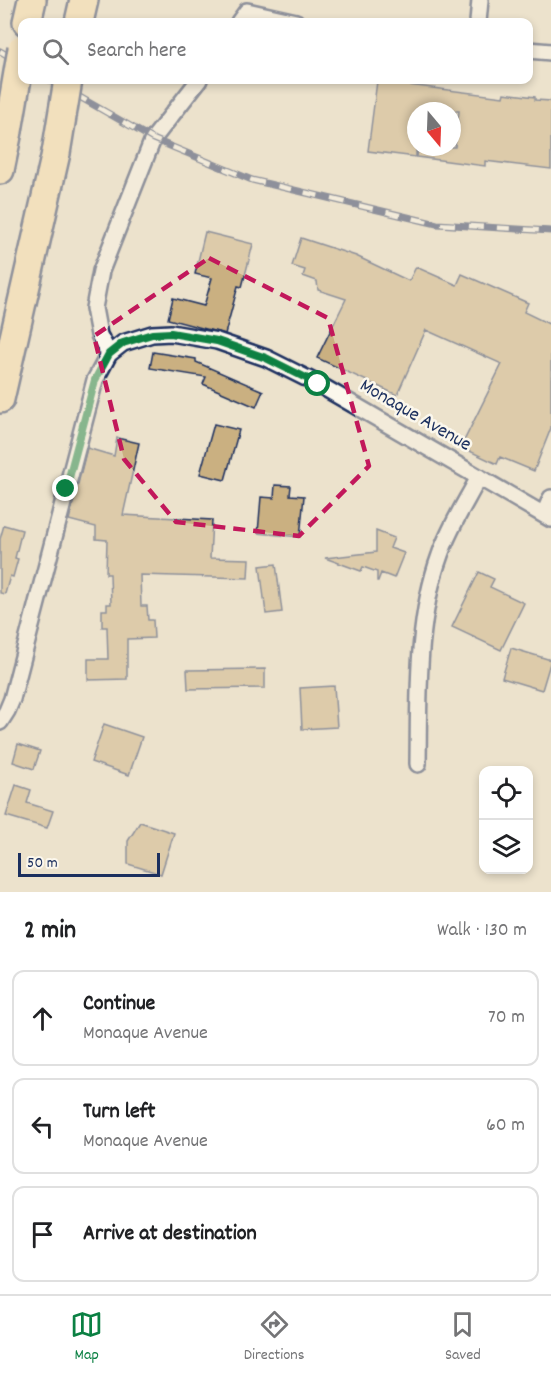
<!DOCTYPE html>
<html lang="en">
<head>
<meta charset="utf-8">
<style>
	body { margin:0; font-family:Dekko,sans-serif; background:#f2f2f2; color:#202124 }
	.controls { position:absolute; right:18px; bottom:18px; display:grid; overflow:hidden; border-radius:12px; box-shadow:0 3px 9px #0003 }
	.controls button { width:54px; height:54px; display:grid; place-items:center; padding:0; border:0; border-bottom:2px solid #e0e0e0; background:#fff; color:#202124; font:30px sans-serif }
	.compass { position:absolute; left:407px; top:102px; width:54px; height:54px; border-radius:50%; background:#fff; box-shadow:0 3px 9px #0003; rotate:161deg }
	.scale { position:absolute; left:18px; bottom:15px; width:142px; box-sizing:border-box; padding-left:6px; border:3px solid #1b2f5e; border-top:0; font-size:16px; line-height:21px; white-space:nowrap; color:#1b2f5e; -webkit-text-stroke:4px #fbf7ec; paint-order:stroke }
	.stop { position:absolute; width:18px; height:18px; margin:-14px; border:4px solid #0b8043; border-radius:50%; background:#fff }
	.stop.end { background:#0b8043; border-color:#fff; box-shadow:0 2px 6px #0008 }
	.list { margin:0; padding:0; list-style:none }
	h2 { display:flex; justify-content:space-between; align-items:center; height:78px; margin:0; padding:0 24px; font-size:26px }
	h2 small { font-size:20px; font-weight:400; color:#757577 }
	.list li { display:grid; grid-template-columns:39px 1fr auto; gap:18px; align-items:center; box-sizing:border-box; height:96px; margin:0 12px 12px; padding:0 12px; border:2px solid #e0e0e0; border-radius:12px }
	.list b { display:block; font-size:22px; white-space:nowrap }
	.list p { margin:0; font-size:20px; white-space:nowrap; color:#757577 }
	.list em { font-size:20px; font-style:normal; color:#757577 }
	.icon { flex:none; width:33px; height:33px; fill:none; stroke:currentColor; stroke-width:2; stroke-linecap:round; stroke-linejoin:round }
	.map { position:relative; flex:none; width:551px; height:892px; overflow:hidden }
	.search { position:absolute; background:#fff; box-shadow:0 3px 9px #0003; left:18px; right:18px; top:18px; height:66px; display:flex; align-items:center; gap:15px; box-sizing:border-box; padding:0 21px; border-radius:12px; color:#757577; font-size:22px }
	.sheet { height:402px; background:#fff }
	nav { display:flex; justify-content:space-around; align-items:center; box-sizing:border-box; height:84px; border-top:2px solid #e0e0e0; background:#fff; font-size:16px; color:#757577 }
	nav a { display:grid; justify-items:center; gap:3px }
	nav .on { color:#0b8043 }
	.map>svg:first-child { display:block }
</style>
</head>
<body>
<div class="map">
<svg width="551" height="892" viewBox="0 0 551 892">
	<rect width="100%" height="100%" fill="#ece2cc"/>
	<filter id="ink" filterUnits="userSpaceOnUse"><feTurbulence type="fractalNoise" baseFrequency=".0167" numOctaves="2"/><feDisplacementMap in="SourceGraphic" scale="12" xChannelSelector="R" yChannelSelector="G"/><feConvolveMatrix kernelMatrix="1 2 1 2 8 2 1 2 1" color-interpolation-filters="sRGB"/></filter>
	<g filter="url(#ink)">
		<path fill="#cab081" stroke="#1b2f5e" stroke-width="1.5" d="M377,81L503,97L504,93L535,97V100L551,101V169L485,161V166L417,157L418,147H455L459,111H416V157L368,151Z
			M205,232L253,244L242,287L238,286L225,334L168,319L173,298L204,306L212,278L195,274Z
			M301,238L356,256L409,281L416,267L457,285L462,274L528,303L524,312L551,325V428L534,471L500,457L497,464L461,447L502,364L426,330L397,395L317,358L346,299L318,290L317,281L303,276L305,270L292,266Z
			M153,352L196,359V362L263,391L256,407L203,384L206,377L150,368Z
			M214,424L239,430L225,480L200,474Z
			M117,438L139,443L123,515L212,520L210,558L249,559L248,578L140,575L141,606H147L148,620H153L154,638L127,639V679L88,680V659H108L107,627H102V610H107V604H111L110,574H106L107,540L96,539V527L69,520L87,448L114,456Z
			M275,485L291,486L290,495L304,496L300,537L258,533L261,497L274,498Z
			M4,525L22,530L15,558L18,559L13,577L10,576L5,594L0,593V539Z
			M376,531L394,538L390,548L404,553L394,578L381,573L378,581H377V572L363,567L361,571L325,558L376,552Z
			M276,564L282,612L266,614L260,566Z
			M479,572L494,579L490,587L524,603L501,650L452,627Z
			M511,648L551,660L542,690L502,678Z
			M265,669V688L188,689L187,670Z
			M334,686L337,727L302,729L300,688Z
			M104,724L142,737L129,775L91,762Z
			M18,744L40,751L34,769L13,762Z
			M16,785L31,790L27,803L53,811L47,828L6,816Z
			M140,822L174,833L161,874L128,864V841Z"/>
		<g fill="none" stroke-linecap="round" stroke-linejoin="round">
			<defs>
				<path id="street" d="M239,22L247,11L296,22
					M478,22L480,0
					M528,50L551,52
					M109,354L99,335L94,308L101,271L153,139L199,80
					M544,514L551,498
					M0,722L7,711L12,699L95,380L109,354L123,343L152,334L171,333L217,341L266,358L318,384L551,519
					M418,764C419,694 416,621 440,555C449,528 466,502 479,477"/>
				<path id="highway" d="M27,22L32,0
					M79,22L84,0
					M0,170L8,131
					M0,399L56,153"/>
			</defs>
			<use href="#street" stroke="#1b2f5e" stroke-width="20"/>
			<use href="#highway" stroke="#1b2f5e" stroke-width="32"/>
			<use href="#street" stroke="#fbf7ec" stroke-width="15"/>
			<use href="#highway" stroke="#f9ddab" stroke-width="27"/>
			<defs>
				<path id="rail" d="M0,51L22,64
					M50,80L153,139L252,180L437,224L551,231"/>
			</defs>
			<use href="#rail" stroke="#1b2f5e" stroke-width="7"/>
			<use href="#rail" stroke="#fbf7ec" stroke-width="4.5" stroke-dasharray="14" stroke-linecap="butt"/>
			<defs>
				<path id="highway-bridge" d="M8,131L22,49
					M56,153L68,80"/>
			</defs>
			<use href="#highway-bridge" stroke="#1b2f5e" stroke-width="32" stroke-linecap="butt"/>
			<use href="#highway-bridge" stroke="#f9ddab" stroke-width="27"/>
		</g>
	</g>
	<g fill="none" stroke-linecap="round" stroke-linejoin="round" filter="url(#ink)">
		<path stroke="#0b8043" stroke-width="8" d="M66,489L95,380L109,354L123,343L152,334L171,333L217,341L266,358L318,384"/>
	</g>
	<path d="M0 0H551V892H0ZM209,258L328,318L369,466L299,536L176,522L124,459L94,336Z" fill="#ece2cc" fill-opacity=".55" fill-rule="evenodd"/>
	<path fill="none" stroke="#c2185b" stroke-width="4.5" stroke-dasharray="12 8" stroke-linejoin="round" d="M209,258L328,318L369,466L299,536L176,522L124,459L94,336Z"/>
	<g text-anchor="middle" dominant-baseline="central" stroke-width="5" stroke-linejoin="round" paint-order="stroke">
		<g font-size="20" fill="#1b2f5e" stroke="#fbf7ec">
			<text transform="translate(415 416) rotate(30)">Monaque Avenue</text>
		</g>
	</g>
</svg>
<div class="controls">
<button><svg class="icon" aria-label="locate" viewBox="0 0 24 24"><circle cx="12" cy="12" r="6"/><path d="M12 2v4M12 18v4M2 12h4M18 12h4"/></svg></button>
<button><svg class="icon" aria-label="layers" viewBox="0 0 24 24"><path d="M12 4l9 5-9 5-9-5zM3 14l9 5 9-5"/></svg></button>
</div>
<svg class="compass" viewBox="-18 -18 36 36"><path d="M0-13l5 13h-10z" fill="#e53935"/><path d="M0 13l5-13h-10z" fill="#757577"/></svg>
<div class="scale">50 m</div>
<div class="stop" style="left:318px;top:384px"></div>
<div class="stop end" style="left:66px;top:489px"></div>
<div class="search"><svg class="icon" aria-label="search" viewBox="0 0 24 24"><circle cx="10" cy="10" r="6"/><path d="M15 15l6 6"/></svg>Search here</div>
</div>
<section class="sheet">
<h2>2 min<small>Walk · 130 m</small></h2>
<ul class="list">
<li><svg class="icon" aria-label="ahead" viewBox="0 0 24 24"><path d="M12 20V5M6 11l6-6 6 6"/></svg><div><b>Continue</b><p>Monaque Avenue</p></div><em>70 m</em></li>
<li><svg class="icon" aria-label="left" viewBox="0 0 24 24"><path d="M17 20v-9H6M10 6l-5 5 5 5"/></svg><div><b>Turn left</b><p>Monaque Avenue</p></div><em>60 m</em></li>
<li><svg class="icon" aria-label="arrive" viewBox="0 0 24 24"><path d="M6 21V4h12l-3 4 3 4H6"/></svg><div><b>Arrive at destination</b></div></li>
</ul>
</section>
<nav>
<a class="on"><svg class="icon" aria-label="map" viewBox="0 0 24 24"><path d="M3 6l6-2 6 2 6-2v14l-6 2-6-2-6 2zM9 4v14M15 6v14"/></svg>Map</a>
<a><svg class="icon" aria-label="directions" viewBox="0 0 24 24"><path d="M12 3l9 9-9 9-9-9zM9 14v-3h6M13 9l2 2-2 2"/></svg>Directions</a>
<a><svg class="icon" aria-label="saved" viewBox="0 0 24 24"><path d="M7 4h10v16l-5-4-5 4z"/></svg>Saved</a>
</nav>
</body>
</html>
